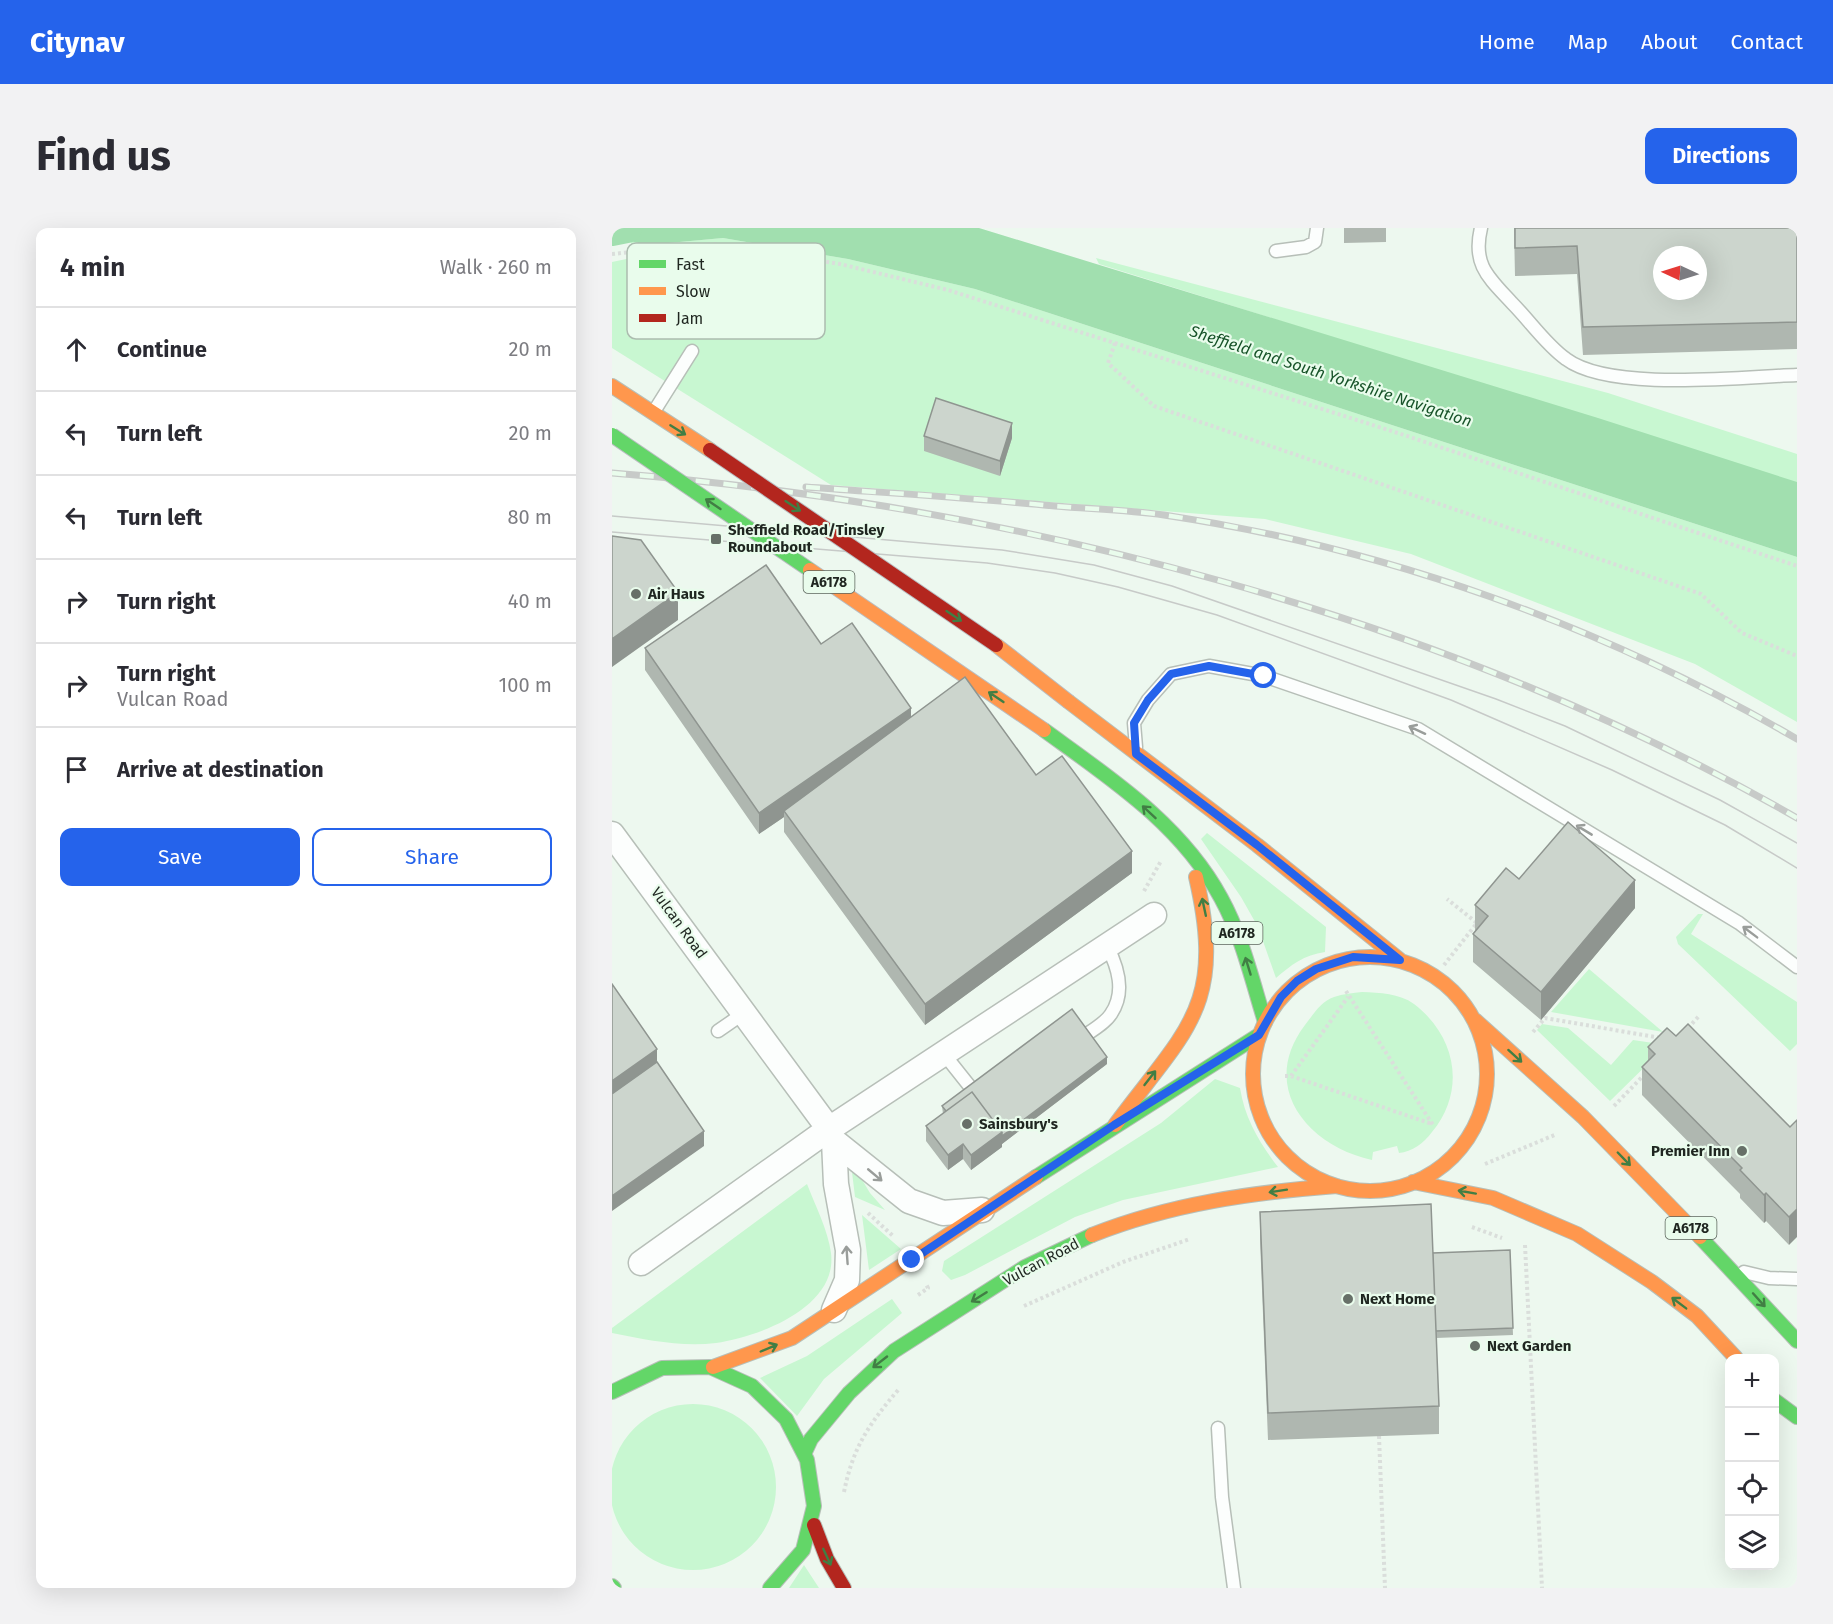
<!DOCTYPE html>
<html lang="en">
<head>
<meta charset="utf-8">
<style>
	body { margin:0; font-family:"Fira Sans",sans-serif; background:#f2f2f3; color:#2b2b33 }
	.controls { position:absolute; right:18px; bottom:18px; display:grid; overflow:hidden; border-radius:12px; box-shadow:0 6px 24px #0002 }
	.controls button { width:54px; height:54px; display:grid; place-items:center; padding:0; border:0; border-bottom:2px solid #e1e1e2; background:#fff; color:#2b2b33; font:30px sans-serif }
	.compass { position:absolute; left:1041px; top:18px; width:54px; height:54px; border-radius:50%; background:#fff; box-shadow:0 6px 24px #0002; rotate:274deg }
	.stop { position:absolute; width:18px; height:18px; margin:-14px; border:4px solid #2563eb; border-radius:50%; background:#fff }
	.stop.end { background:#2563eb; border-color:#fff; box-shadow:0 2px 6px #0008 }
	.list { margin:0; padding:0; list-style:none }
	h2 { display:flex; justify-content:space-between; align-items:center; height:78px; margin:0; padding:0 24px; font-size:26px }
	h2 small { font-size:20px; font-weight:400; color:#7c7c81 }
	.list li { display:grid; grid-template-columns:39px 1fr auto; gap:18px; align-items:center; box-sizing:border-box; height:84px; padding:0 24px; border-top:2px solid #e1e1e2 }
	.list b { display:block; font-size:22px; white-space:nowrap }
	.list p { margin:0; font-size:20px; white-space:nowrap; color:#7c7c81 }
	.list em { font-size:20px; font-style:normal; color:#7c7c81 }
	.actions { display:flex; gap:12px; padding:18px 24px }
	.actions a { flex:1; padding:14px 0; border:2px solid #2563eb; border-radius:12px; text-align:center; font-size:21px; color:#2563eb }
	.actions .main { background:#2563eb; color:#fff }
	.icon { flex:none; width:33px; height:33px; fill:none; stroke:currentColor; stroke-width:2; stroke-linecap:round; stroke-linejoin:round }
	.map { position:relative; flex:none; width:1185px; height:1360px; overflow:hidden; border-radius:12px }
	header { display:flex; align-items:center; gap:36px; box-sizing:border-box; height:84px; padding:0 30px; background:#2563eb; color:#fff }
	header strong { font-size:28px }
	nav { display:flex; gap:33px; margin-inline-start:auto; font-size:21px }
	.intro { display:flex; align-items:center; justify-content:space-between; box-sizing:border-box; height:144px; padding:0 36px }
	h1 { margin:0; font-size:42px }
	.button { padding:15px 27px; border-radius:12px; background:#2563eb; color:#fff; font-size:21px; font-weight:700 }
	main { display:flex; gap:36px; padding:0 36px }
	aside { flex:1; background:#fff; border-radius:12px; box-shadow:0 6px 24px #0002 }
	.map>svg:first-child { display:block }
</style>
</head>
<body>
<header>
<strong>Citynav</strong>
<nav><a>Home</a><a>Map</a><a>About</a><a>Contact</a></nav>
</header>
<div class="intro"><h1>Find us</h1><a class="button">Directions</a></div>
<main>
<aside>
<h2>4 min<small>Walk · 260 m</small></h2>
<ul class="list">
<li><svg class="icon" aria-label="ahead" viewBox="0 0 24 24"><path d="M12 20V5M6 11l6-6 6 6"/></svg><div><b>Continue</b></div><em>20 m</em></li>
<li><svg class="icon" aria-label="left" viewBox="0 0 24 24"><path d="M17 20v-9H6M10 6l-5 5 5 5"/></svg><div><b>Turn left</b></div><em>20 m</em></li>
<li><svg class="icon" aria-label="left" viewBox="0 0 24 24"><path d="M17 20v-9H6M10 6l-5 5 5 5"/></svg><div><b>Turn left</b></div><em>80 m</em></li>
<li><svg class="icon" aria-label="right" viewBox="0 0 24 24"><path d="M7 20v-9h11M14 6l5 5-5 5"/></svg><div><b>Turn right</b></div><em>40 m</em></li>
<li><svg class="icon" aria-label="right" viewBox="0 0 24 24"><path d="M7 20v-9h11M14 6l5 5-5 5"/></svg><div><b>Turn right</b><p>Vulcan Road</p></div><em>100 m</em></li>
<li><svg class="icon" aria-label="arrive" viewBox="0 0 24 24"><path d="M6 21V4h12l-3 4 3 4H6"/></svg><div><b>Arrive at destination</b></div></li>
</ul>
<div class="actions"><a class="main">Save</a><a>Share</a></div>
</aside>
<div class="map">
<svg width="1185" height="1360" viewBox="0 0 1185 1360">
	<rect width="100%" height="100%" fill="#edf8ef"/>
	<path fill="#c8f7d1" d="M111,10L236,31L363,61L1185,329V494L1083,436L799,326L653,291L219,257L0,120V34L24,29L18,13L35,17Z
		M484,30L996,165L1185,226V255L487,36Z
		M595,605L714,699L713,724C692,727 679,737 664,750L646,699L629,669L589,611Z
		M1086,686H1091L1079,706L1185,774V816L1178,823L1066,716L1064,709Z
		M977,741L1051,804L939,784Z
		M750,764C768,765 787,765 802,776C845,809 854,863 820,904C812,915 800,924 787,925L785,918L761,924L760,932C696,918 646,859 693,797C701,787 709,773 722,769C731,766 741,765 750,764Z
		M930,796L956,800L999,837L1021,812L1055,817L998,873L925,802Z
		M603,851L628,860C633,891 647,914 666,939L511,972L463,989L353,1047L339,1052L330,1043L332,1033L549,895Z
		M240,944L246,945L258,965L273,982L243,969Z
		M195,956C203,977 216,1002 219,1025C226,1079 147,1109 104,1115C69,1119 34,1112 0,1105V1100Z
		M250,987L289,1021L257,1042Z
		M280,1071L290,1085L212,1151L185,1188L148,1150L195,1128Z
		M-2 1259a83 83 0 1 1 166 0a83 83 0 1 1-166 0Z
		M192,1337L207,1360H177Z"/>
	<path fill="#a1dfaf" d="M15,0H367L986,190L1185,254V329L363,61L236,31L111,10L35,17L18,13Z"/>
	<g fill="none" stroke-linecap="round" stroke-linejoin="round">
		<path stroke="#a1dfaf" stroke-width="30" d="M0,3L15,0"/>
		<defs>
			<path id="lane" d="M869,0C860,37 877,50 900,75C918,93 934,117 954,131C998,164 1129,149 1185,147
				M664,23L694,19L703,14L705,0
				M41,185L80,123
				M524,519L522,495L536,472L559,446L597,438L652,448L806,501L1127,695L1185,739
				M106,803L132,785
				M465,813C475,805 492,797 499,786C514,764 506,739 495,718
				M332,826L367,870
				M1132,1044L1157,1050L1185,1051
				M606,1200L610,1269L622,1360"/>
			<path id="street" d="M0,606L217,901L222,913L224,956L236,1022L235,1052L222,1082
				M222,913L297,973L331,985L370,982
				M29,1035L217,901L542,687"/>
			<path id="fast" d="M432,502C498,550 569,596 609,670C630,708 640,752 653,794
				M424,949L647,807
				M1088,1009L1185,1113
				M0,1164L50,1140L98,1139L140,1158L174,1191L195,1232L202,1278L191,1322L158,1360
				M1162,1172L1185,1189
				M193,1224L199,1211L237,1165L282,1123L413,1039L480,1007
				M0,1358L2,1360"/>
			<path id="slow" d="M0,158L98,222
				M457,474L645,617L788,732
				M641 846a117 117 0 1 1 234 0a117 117 0 1 1-234 0Z
				M863,792L971,889L1088,1009
				M503,897C575,800 614,779 584,649
				M801,954L881,970L965,1006L1040,1054L1085,1088L1124,1130
				M480,1007C558,976 642,964 725,958
				M101,1139L180,1110L424,949"/>
			<path id="jam" d="M202,1297L215,1331L232,1360"/>
		</defs>
		<use href="#lane" stroke="#b7bfb8" stroke-width="15"/>
		<use href="#street" stroke="#b7bfb8" stroke-width="27"/>
		<use href="#fast" stroke="#b7bfb8" stroke-width="16"/>
		<use href="#slow" stroke="#b7bfb8" stroke-width="16"/>
		<use href="#jam" stroke="#b7bfb8" stroke-width="16"/>
		<path stroke="#dadedb" stroke-width="4" stroke-dasharray="3 3" stroke-linecap="butt" d="M0,26L101,16L228,36L336,62L792,207L1185,338
			M503,115L496,135L542,178L1089,366L1130,405L1185,428
			M532,663L549,633
			M832,737L865,695L835,671
			M734,763L821,897
			M1076,800L1088,787
			M921,804L933,790L1049,810
			M673,848H679L820,896
			M679,848L736,769
			M1002,878L1032,847
			M873,936L945,906
			M256,985L281,1008
			M860,999L890,1010
			M913,1017L930,1360
			M306,1067L316,1060L314,1056
			M412,1078L511,1034L578,1011
			M767,1208L773,1360
			M232,1264C241,1219 257,1196 287,1161"/>
		<use href="#lane" stroke="#fcfefd" stroke-width="12"/>
		<use href="#street" stroke="#fcfefd" stroke-width="24"/>
		<use href="#fast" stroke="#63d668" stroke-width="14"/>
		<use href="#slow" stroke="#ff974d" stroke-width="14"/>
		<use href="#jam" stroke="#b3261e" stroke-width="14"/>
		<path stroke="#c7cac8" stroke-width="1.5" d="M0,288L390,322L482,337L560,358L884,471L953,498L1108,572L1185,615
			M0,304L375,335L443,345L506,359L605,387L839,472L1000,542L1113,597L1185,640"/>
		<defs>
			<path id="rail" d="M0,245C403,277 833,388 1185,590
				M194,259C277,265 360,270 443,278C479,281 516,282 552,287C775,320 990,398 1185,511"/>
		</defs>
		<use href="#rail" stroke="#c7cac8" stroke-width="7"/>
		<use href="#rail" stroke="#e9fcec" stroke-width="4.5" stroke-dasharray="14" stroke-linecap="butt"/>
		<defs>
			<path id="fast-bridge" d="M0,207L198,342"/>
			<path id="slow-bridge" d="M198,342L432,502
				M384,417L457,474"/>
			<path id="jam-bridge" d="M98,222L384,417"/>
		</defs>
		<use href="#fast-bridge" stroke="#babdc1" stroke-width="16" stroke-linecap="butt"/>
		<use href="#slow-bridge" stroke="#babdc1" stroke-width="16" stroke-linecap="butt"/>
		<use href="#jam-bridge" stroke="#babdc1" stroke-width="16" stroke-linecap="butt"/>
		<use href="#fast-bridge" stroke="#63d668" stroke-width="14"/>
		<use href="#slow-bridge" stroke="#ff974d" stroke-width="14"/>
		<use href="#jam-bridge" stroke="#b3261e" stroke-width="14"/>
	</g>
	<path fill="#afb7b0" d="M732,0H774V14L732,15Z
		M902,0H1185V121L971,127L965,46L903,48Z
		M312,208L400,210L388,248L312,223Z
		M209,416L299,489L424,547L520,645L313,797L172,604V589L147,606L33,442V420Z
		M863,677L1023,680L929,792L861,734V706L863,704Z
		M1064,808L1178,899L1177,1017L1154,993L1152,995L1128,970V966L1030,867V839L1036,833V819Z
		M495,836L390,916V919L359,942L351,931L336,942L314,913V898L331,886L330,878Z
		M648,984L821,1025L898,1022L901,1107L824,1110L827,1178V1206L656,1212L648,1011Z"/>
	<path fill="#8f9590" d="M400,195V210L388,248V233Z
		M66,364V392L0,439V411Z
		M299,480V501L172,583V589L147,606V585Z
		M520,623V645L313,797V776Z
		M1023,652V680L929,792V764Z
		M45,821V849L0,881V853Z
		M495,829V836L390,916V919L359,942V927L390,904Z
		M92,903V918L0,983V968Z
		M351,916V931L336,942V927Z
		M1154,965V993L1152,995V967Z
		M1185,981V1009L1177,1017V989Z"/>
	<path fill="#ccd5cd" stroke="#8f9590" stroke-width="1.5" fill-rule="evenodd" d="M903,0H1185V94L971,99L965,18L903,20ZM1050,27H1086V63H1050Z
		M324,170L400,195L388,233L312,208Z
		M0,308L29,312L66,364L0,411Z
		M154,337L209,416L240,395L299,480L147,585L33,420Z
		M353,449L424,547L450,528L520,623L313,776L172,583Z
		M956,594L1023,652L929,764L861,706L876,688L863,677L894,640L907,651Z
		M0,756L45,821L0,853Z
		M460,781L495,829L390,908V904L360,864L334,883L330,878Z
		M1076,796L1178,899L1185,892V981L1177,989L1154,965L1152,967L1128,942L1130,940L1030,839L1043,826L1036,819L1055,800L1064,808Z
		M45,834L92,903L0,968V866Z
		M360,864L390,904L359,927L351,916L336,927L314,898Z
		M819,976L827,1178L656,1185L648,984Z
		M898,1022L901,1100L824,1103L821,1025Z"/>
	<defs><path id="oneway-shaft" d="M-6 0H5M1.5-3L5.5 0L1.5 3" fill="none" stroke-width="1.6" stroke-linecap="round" stroke-linejoin="round" transform="scale(1.5)"/></defs>
	<g stroke="#417e44">
		<use href="#oneway-shaft" transform="translate(66 202) rotate(32)"/>
		<use href="#oneway-shaft" transform="translate(101 276) rotate(-146)"/>
		<use href="#oneway-shaft" transform="translate(181 278) rotate(34)"/>
		<use href="#oneway-shaft" transform="translate(342 388) rotate(34)"/>
		<use href="#oneway-shaft" transform="translate(384 469) rotate(-146)"/>
		<use href="#oneway-shaft" transform="translate(537 584) rotate(-137)"/>
		<use href="#oneway-shaft" transform="translate(592 679) rotate(-102)"/>
		<use href="#oneway-shaft" transform="translate(636 738) rotate(-107)"/>
		<use href="#oneway-shaft" transform="translate(903 828) rotate(42)"/>
		<use href="#oneway-shaft" transform="translate(538 850) rotate(-52)"/>
		<use href="#oneway-shaft" transform="translate(1012 931) rotate(46)"/>
		<use href="#oneway-shaft" transform="translate(666 963) rotate(171)"/>
		<use href="#oneway-shaft" transform="translate(855 964) rotate(-170)"/>
		<use href="#oneway-shaft" transform="translate(367 1069) rotate(148)"/>
		<use href="#oneway-shaft" transform="translate(1147 1072) rotate(48)"/>
		<use href="#oneway-shaft" transform="translate(1067 1075) rotate(-143)"/>
		<use href="#oneway-shaft" transform="translate(157 1120) rotate(-23)"/>
		<use href="#oneway-shaft" transform="translate(268 1134) rotate(142)"/>
		<use href="#oneway-shaft" transform="translate(215 1329) rotate(65)"/>
	</g>
	<g stroke="#999d9a">
		<use href="#oneway-shaft" transform="translate(805 502) rotate(-155)"/>
		<use href="#oneway-shaft" transform="translate(972 602) rotate(-149)"/>
		<use href="#oneway-shaft" transform="translate(1138 704) rotate(-143)"/>
		<use href="#oneway-shaft" transform="translate(263 947) rotate(40)"/>
		<use href="#oneway-shaft" transform="translate(235 1027) rotate(-94)"/>
	</g>
	<g fill="none" stroke-linecap="round" stroke-linejoin="round">
		<path stroke="#2563eb" stroke-width="8" d="M300,1032L502,897L647,807L669,769L685,753L704,741L741,729L788,732L645,617L524,526L522,495L536,472L559,446L597,438L652,448"/>
	</g>
	<g fill="#677068" stroke="#e9fcec" stroke-width="2">
		<rect x="98" y="305" width="12" height="12" rx="3"/>
		<circle cx="24" cy="366" r="6"/>
		<circle cx="355" cy="896" r="6"/>
		<circle cx="1130" cy="923" r="6"/>
		<circle cx="736" cy="1071" r="6"/>
		<circle cx="863" cy="1118" r="6"/>
	</g>
	<g text-anchor="middle" dominant-baseline="central" stroke-width="4.5" stroke-linejoin="round" paint-order="stroke">
		<g fill="#e9fcec" stroke="#5c665d" stroke-width="1.5">
			<rect x="191.5" y="343" width="51" height="22" rx="4.5"/>
			<rect x="599.5" y="694" width="51" height="22" rx="4.5"/>
			<rect x="1053.5" y="989" width="51" height="22" rx="4.5"/>
		</g>
		<g font-size="14" font-weight="bold" fill="#1f2620">
			<text x="217" y="354">A6178</text>
			<text x="625" y="705">A6178</text>
			<text x="1079" y="1000">A6178</text>
		</g>
		<g font-size="15" font-weight="bold" fill="#1f2620" stroke="#e9fcec" text-anchor="start">
			<text x="116" y="302">Sheffield Road/Tinsley<tspan x="116" dy="17">Roundabout</tspan></text>
			<text x="36" y="366">Air Haus</text>
			<text x="367" y="896">Sainsbury's</text>
			<text x="1118" y="923" text-anchor="end">Premier Inn</text>
			<text x="748" y="1071">Next Home</text>
			<text x="875" y="1118">Next Garden</text>
		</g>
		<g font-size="15" fill="#1f2620" stroke="#e9fcec">
			<text transform="translate(67 695) rotate(54)">Vulcan Road</text>
			<text transform="translate(429 1034) rotate(-28)">Vulcan Road</text>
		</g>
		<g font-size="16" font-style="italic" fill="#175329" stroke="#e9fcec">
			<text transform="translate(719 148) rotate(18)">Sheffield and South Yorkshire Navigation</text>
		</g>
	</g>
	<rect x="15" y="15" width="198" height="96" rx="9" fill="#e9fcec" stroke="#acbcaf" stroke-width="1.5"/>
	<rect x="27" y="32" width="27" height="8" fill="#63d668"/>
	<rect x="27" y="59" width="27" height="8" fill="#ff974d"/>
	<rect x="27" y="86" width="27" height="8" fill="#b3261e"/>
	<g font-size="16" fill="#1f2620">
		<text x="64" y="42">Fast</text>
		<text x="64" y="69">Slow</text>
		<text x="64" y="96">Jam</text>
	</g>
</svg>
<div class="controls">
<button>+</button>
<button>−</button>
<button><svg class="icon" aria-label="locate" viewBox="0 0 24 24"><circle cx="12" cy="12" r="6"/><path d="M12 2v4M12 18v4M2 12h4M18 12h4"/></svg></button>
<button><svg class="icon" aria-label="layers" viewBox="0 0 24 24"><path d="M12 4l9 5-9 5-9-5zM3 14l9 5 9-5"/></svg></button>
</div>
<svg class="compass" viewBox="-18 -18 36 36"><path d="M0-13l5 13h-10z" fill="#e53935"/><path d="M0 13l5-13h-10z" fill="#7c7c81"/></svg>
<div class="stop" style="left:652px;top:448px"></div>
<div class="stop end" style="left:300px;top:1032px"></div>
</div>
</main>
</body>
</html>
